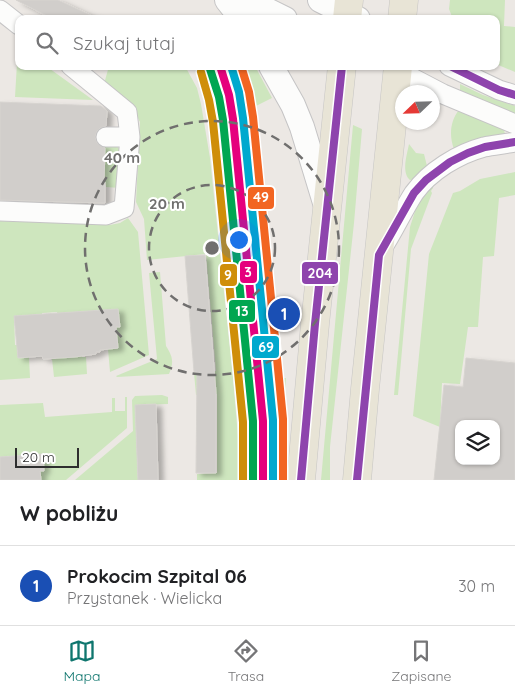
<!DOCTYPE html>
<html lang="pl">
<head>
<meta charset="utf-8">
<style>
	body { margin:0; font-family:Quicksand,sans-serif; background:#f6f6f6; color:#202124 }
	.controls { position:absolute; right:15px; bottom:15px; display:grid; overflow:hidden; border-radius:10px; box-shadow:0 1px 4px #0004 }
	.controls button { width:45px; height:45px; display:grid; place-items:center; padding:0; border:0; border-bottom:1px solid #e0e0e0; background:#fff; color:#202124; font:25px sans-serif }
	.compass { position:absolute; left:395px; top:85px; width:45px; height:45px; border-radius:50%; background:#fff; box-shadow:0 1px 4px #0004; rotate:247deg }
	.scale { position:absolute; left:15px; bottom:12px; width:64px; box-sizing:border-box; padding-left:5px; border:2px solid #2e2e2e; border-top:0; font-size:14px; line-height:18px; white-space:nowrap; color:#2e2e2e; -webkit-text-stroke:4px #fff; paint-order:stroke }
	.you { position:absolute; left:238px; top:239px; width:18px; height:18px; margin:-12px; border:4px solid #fff; border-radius:50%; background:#1a73e8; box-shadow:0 0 0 8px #1a73e833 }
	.badge { display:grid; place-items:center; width:32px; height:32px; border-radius:50%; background:#0f766e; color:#fff; font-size:16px; font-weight:700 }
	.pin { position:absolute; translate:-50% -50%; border:2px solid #fff; box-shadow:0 1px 5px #0006 }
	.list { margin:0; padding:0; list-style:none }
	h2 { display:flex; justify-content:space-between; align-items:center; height:65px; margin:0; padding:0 20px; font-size:21px }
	h2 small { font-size:16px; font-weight:400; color:#757577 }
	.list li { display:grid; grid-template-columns:32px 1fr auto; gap:15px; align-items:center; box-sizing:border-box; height:80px; padding:0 20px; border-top:1px solid #e0e0e0 }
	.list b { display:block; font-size:19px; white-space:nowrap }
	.list p { margin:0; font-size:16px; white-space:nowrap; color:#757577 }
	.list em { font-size:16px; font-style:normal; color:#757577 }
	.icon { flex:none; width:28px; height:28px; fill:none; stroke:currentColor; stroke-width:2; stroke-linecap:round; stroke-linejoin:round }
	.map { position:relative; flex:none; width:515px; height:480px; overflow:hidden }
	.search { position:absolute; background:#fff; box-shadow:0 1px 4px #0004; left:15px; right:15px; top:15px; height:55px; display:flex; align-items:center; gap:12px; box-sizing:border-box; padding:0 18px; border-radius:10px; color:#757577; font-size:19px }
	.sheet { height:145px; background:#fff }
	nav { display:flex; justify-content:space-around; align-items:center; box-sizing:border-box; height:70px; border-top:1px solid #e0e0e0; background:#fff; font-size:14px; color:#757577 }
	nav a { display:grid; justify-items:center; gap:2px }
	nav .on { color:#0f766e }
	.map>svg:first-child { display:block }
</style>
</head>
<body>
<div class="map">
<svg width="515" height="480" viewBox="0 0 515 480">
	<defs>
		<filter id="shadow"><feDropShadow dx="5.5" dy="3" stdDeviation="2.5" flood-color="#0004"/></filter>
	</defs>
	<rect width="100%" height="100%" fill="#ece8e4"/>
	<path fill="#cee6be" d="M450,0H505L504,26L515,27V72L496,64V19H453L449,9Z
		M18,46L19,66H46L93,100L15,97Z
		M109,66H185L197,88L201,104L210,158L233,378L240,460L238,480H197V474L217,473V394L196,395L194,373L216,371L206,254L147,260L144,219L136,202L140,122L133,108L104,84Z
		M201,66H214L216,69L222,90L225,114C212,108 211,79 201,66Z
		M241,66H255L272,98L250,109L246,84Z
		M460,84L483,95L515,106V116L460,94Z
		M459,110L504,130L505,134L454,149C449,136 450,121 459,110Z
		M353,125L362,129L354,223L330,447V480H321Z
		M226,126L255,426V480H250L252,455L250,427L220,137Z
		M105,144H115L120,150V188L106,187L105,182H78L104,160Z
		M409,144L416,153L424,154L427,166L415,179L410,180C401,172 407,155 409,144Z
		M515,172V195L499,198L494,256L483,257L478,327H468L460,384L442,383L440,427L413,416L429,254L453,193L460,191L480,179Z
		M433,184V188L431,191L432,193L411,249L398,395H394L410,227L417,205Z
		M128,218L138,232L149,355L110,372L108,349L118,348L116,327L57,314V312L42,313V315L14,316L15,345H17L18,358L29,357L30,378L0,380V221L110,225L120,223Z
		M160,272L166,346C173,357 174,362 169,374L117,377L116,376L157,359L149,273Z
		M82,353V357H86L87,374L54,377L52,359H56L55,355Z
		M277,378H286L283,413L287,455L284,480H278L282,447Z
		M162,395L168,397V404L135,405L138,480H75L133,431L132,400L135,396Z
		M125,397H127V428L66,480H41L40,471L44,470L43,454L25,455L24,457H0V405L43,403L45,417L112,412V398H115V411H125Z"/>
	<path fill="#d1cecb" stroke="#d7d4d0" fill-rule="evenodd" filter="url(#shadow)" d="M16,0H58L99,19H53Z
		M0,102L101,106L107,111L106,126L100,128L97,131L95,137L97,143L105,148L104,182H105V203L0,200Z
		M205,255L216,393V473H196L197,372H194L185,256Z
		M118,309L120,327H116L118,348L100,350V352H96V354L75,357L43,359L42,356L18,358L14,316Z
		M466,358L515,363V480H434L444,385L463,387ZM459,424H496V461H459Z
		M156,404L158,480H138L135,405Z
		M43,454L44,471H40L41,480H0V457Z"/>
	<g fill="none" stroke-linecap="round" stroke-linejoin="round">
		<defs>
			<path id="minor" d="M0,10L19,25
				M71,66L127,112L130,137
				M449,66L499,90L515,95
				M397,70L443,94L515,124
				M0,211L106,215L124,208L130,137H106
				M383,247C394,230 403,210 414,193C430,171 458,154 484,147C494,145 505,144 515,142"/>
			<path id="tertiary" d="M227,0L242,19
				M247,0L285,19
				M320,0L358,19
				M271,66L293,105L302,127L326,206"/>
			<path id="primary" d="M347,19L349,0
				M402,19L404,0
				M301,480L315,324L342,66
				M357,480L365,389L398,66"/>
		</defs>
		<use href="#minor" stroke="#c5c4c5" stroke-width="21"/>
		<use href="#tertiary" stroke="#c5c4c5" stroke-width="26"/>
		<use href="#primary" stroke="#c6c5c4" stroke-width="29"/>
		<use href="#minor" stroke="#fcfcfb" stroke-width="19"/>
		<use href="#tertiary" stroke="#fcfcfb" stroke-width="24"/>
		<use href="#primary" stroke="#e8e4d6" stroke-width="28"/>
		<defs>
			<path id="bus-1" d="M450,66L499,90L515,95
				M301,480L315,324L342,66
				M357,480L379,255L414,193L426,180L450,162L468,153L485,147L515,142"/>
		</defs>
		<use href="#bus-1" stroke="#fff" stroke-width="11"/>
		<use href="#bus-1" stroke="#8e44ad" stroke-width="8"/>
		<defs>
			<path id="tram-1" d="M220,66L229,95L233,119L263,421V480"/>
			<path id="tram-2" d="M210,69L219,97L223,120L253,421V480"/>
			<path id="tram-3" d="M231,66L239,92L243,118L273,420V480"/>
			<path id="tram-4" d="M201,72L209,100L213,122L243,422V480"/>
			<path id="tram-5" d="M241,66L249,92L253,117L283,419V480"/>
		</defs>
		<use href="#tram-1" stroke="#fff" stroke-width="11"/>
		<use href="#tram-2" stroke="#fff" stroke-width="11"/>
		<use href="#tram-3" stroke="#fff" stroke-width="11"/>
		<use href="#tram-4" stroke="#fff" stroke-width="11"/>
		<use href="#tram-5" stroke="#fff" stroke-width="11"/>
		<use href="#tram-1" stroke="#e5007d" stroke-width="8"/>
		<use href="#tram-2" stroke="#00a651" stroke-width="8"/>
		<use href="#tram-3" stroke="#00a9ce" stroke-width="8"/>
		<use href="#tram-4" stroke="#cf8e09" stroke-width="8"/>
		<use href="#tram-5" stroke="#f26522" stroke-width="8"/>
	</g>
	<g fill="none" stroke="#706f6e" stroke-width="2.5" stroke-dasharray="9 6">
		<circle cx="212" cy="248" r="63"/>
		<circle cx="212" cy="248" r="127"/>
	</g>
	<circle cx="212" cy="248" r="8" fill="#706f6e" stroke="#fff" stroke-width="2.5"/>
	<g font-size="15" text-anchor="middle" font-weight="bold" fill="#706f6e" stroke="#fff" stroke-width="4" stroke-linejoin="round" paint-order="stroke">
		<text x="122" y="163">40 m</text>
		<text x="167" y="209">20 m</text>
	</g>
	<g stroke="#fff" stroke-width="2">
		<rect x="247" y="186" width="28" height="24" rx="5" fill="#f26522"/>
		<rect x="239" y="260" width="19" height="24" rx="5" fill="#e5007d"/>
		<rect x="301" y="261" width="38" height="24" rx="5" fill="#8e44ad"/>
		<rect x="219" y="263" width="19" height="24" rx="5" fill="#cf8e09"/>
		<rect x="228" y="299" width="28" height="24" rx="5" fill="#00a651"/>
		<rect x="251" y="335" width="29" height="24" rx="5" fill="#00a9ce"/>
	</g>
	<g font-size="14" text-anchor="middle" font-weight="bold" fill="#fff">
		<text x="261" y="202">49</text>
		<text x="248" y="277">3</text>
		<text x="320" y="278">204</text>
		<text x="228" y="280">9</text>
		<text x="242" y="316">13</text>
		<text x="266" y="352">69</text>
	</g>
</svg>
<div class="controls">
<button><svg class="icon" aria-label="layers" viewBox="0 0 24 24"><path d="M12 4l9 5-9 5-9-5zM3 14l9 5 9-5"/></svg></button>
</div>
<svg class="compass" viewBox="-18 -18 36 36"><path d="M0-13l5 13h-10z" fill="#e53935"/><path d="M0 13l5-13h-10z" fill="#757577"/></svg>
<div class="scale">20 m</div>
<div class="you"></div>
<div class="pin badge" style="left:284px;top:314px;background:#1a4fb4">1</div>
<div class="search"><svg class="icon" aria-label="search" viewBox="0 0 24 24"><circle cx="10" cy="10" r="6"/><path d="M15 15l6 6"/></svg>Szukaj tutaj</div>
</div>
<section class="sheet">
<h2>W pobliżu<small></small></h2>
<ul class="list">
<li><span class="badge" style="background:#1a4fb4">1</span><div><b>Prokocim Szpital 06</b><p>Przystanek · Wielicka</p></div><em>30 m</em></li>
</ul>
</section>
<nav>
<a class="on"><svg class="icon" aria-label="map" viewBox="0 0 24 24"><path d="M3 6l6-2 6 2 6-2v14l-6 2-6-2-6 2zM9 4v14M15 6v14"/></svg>Mapa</a>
<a><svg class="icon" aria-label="directions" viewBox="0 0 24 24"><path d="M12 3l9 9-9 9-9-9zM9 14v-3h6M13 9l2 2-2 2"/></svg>Trasa</a>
<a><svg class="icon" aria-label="saved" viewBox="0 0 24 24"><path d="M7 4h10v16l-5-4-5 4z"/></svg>Zapisane</a>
</nav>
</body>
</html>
